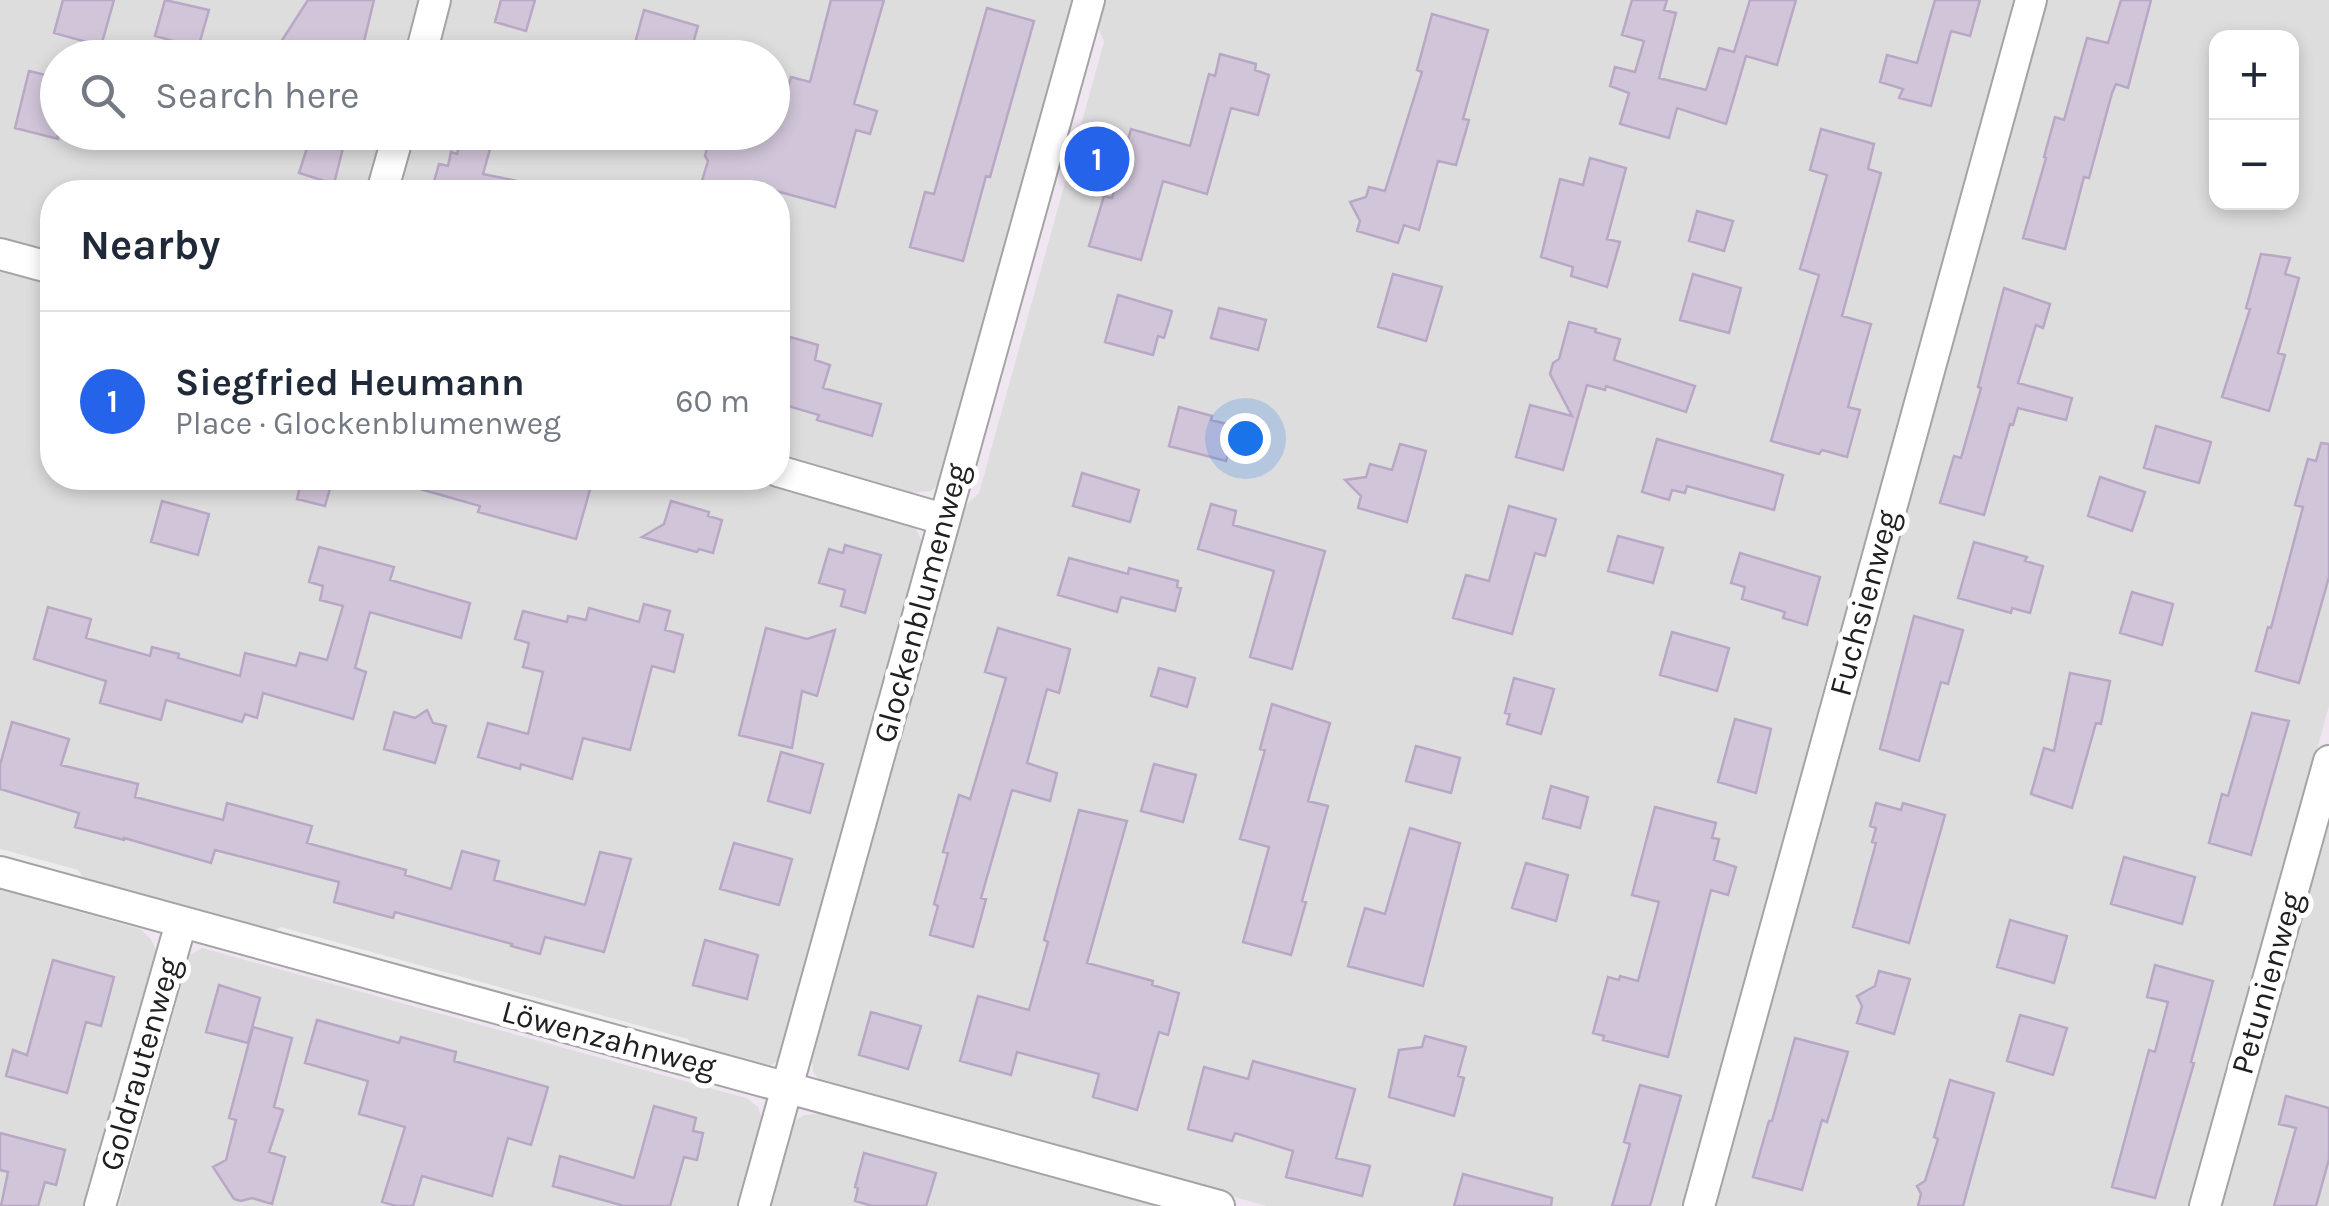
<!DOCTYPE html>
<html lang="en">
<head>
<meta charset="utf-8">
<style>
	body { margin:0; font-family:Karla,sans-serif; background:#f2f2f3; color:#1f2937 }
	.controls { position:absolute; right:30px; top:30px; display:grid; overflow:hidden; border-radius:20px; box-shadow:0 5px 15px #0003 }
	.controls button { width:90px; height:90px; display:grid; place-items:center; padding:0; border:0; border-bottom:2px solid #e0e1e3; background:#fff; color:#1f2937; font:50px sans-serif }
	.you { position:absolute; left:1245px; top:438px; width:35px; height:35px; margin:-25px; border:8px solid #fff; border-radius:50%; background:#1a73e8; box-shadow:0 0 0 15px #1a73e833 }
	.badge { display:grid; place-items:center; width:65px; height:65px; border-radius:50%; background:#2563eb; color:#fff; font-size:32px; font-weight:700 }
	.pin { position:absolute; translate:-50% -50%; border:5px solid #fff; box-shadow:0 2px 10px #0006 }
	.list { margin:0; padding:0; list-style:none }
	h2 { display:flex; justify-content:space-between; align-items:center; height:130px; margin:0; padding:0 40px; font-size:42px }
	h2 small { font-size:32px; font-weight:400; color:#747a83 }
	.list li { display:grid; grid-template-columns:65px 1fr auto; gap:30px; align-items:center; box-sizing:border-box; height:180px; padding:0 40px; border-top:2px solid #e0e1e3 }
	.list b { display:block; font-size:38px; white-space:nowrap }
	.list p { margin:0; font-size:32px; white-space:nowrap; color:#747a83 }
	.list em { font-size:32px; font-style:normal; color:#747a83 }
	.icon { flex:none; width:55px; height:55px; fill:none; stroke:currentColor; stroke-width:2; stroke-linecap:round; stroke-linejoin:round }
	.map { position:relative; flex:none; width:2329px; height:1206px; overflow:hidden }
	.search { position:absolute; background:#fff; box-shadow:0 5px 15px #0003; left:40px; top:40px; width:750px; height:110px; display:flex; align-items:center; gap:25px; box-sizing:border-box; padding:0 35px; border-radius:55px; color:#747a83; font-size:38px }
	.panel { position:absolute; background:#fff; box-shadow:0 5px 15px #0003; left:40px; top:180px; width:750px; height:310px; border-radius:40px }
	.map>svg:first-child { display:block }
</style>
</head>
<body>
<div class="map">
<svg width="2329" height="1206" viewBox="0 0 2329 1206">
	<rect width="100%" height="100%" fill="#efe6f1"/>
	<path fill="#ddddde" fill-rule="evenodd" d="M0,0H421L405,57L58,58V132L384,133L367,192H52V255L0,240Z
		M450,0H1073L1062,39L1069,45L1066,53L1057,55L985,315L991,321L989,329L981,330L939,484L931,491L912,493L778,456V192H397L414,133L772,132V58L434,57Z
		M1104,0H2019L1684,1206H1267L826,1084L820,1081L813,1072L812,1056L963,508L979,493L1104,42L1097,25Z
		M2048,0H2329V706L2190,1206H1713ZM2216,38H2292V202H2216Z
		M0,271L52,285V478H747L906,521L916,529L922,542L921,550L913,578L919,584L781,1056L777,1062L762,1070L88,884L78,870L0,849Z
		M2329,813V1206H2220Z
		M0,890L140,929L150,938L156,950L154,965L87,1206H0Z
		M202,948L746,1098L758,1107L762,1119L744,1184L750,1189L741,1199L739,1206H119L188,961L190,955Z
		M826,1113L1168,1206H770L792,1127L797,1119L805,1115Z"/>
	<path fill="#ececec" d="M0,849L78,870L88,884L0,860Z
		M281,927L688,1039L697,1051L269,933Z"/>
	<path fill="#d1c6d9" stroke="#b8a7c5" stroke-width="2.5" d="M63,0H114L101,46L54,33Z
		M165,0L209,10L198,48L155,36Z
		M308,0H374L360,58H298L299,53L277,48Z
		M501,0H535L526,31L495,22Z
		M831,0H884L854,104L877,111L870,134L856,130L835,207L747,183L745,192H732L701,184L708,161L705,156L711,132H772V98L784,101L791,77L810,82Z
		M1632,0H1667L1664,10L1676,13L1659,78L1706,90L1719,48L1734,52L1750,0H1796L1777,65L1746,56L1726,124L1677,108L1669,138L1620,124L1629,93L1610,86L1615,67L1635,72L1644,41L1622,35Z
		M1935,0H1980L1970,36L1951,31L1931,106L1899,98L1903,89L1880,82L1887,55L1917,63Z
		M2121,0H2151L2128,88L2116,84L2112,93L2089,178L2084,177L2065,249L2023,238L2046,158L2044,157L2055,117L2064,120L2087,38L2108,43Z
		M987,8L1034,21L990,177L986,176L963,261L910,247L925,192L934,194Z
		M644,10L698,26L691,50L679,48L677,58H631Z
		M1432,14L1488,30L1463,119L1469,120L1456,165L1438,161L1419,230L1404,225L1398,243L1357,231L1360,221L1350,202L1366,197L1369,187L1385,191L1422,72L1417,70Z
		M1220,54L1256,64L1255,70L1269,75L1258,115L1231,108L1207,194L1163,181L1141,260L1089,246L1104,196L1112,198L1131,129L1190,146L1209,74L1215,76Z
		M29,71L58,78V139L15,128Z
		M1821,129L1874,144L1868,169L1881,173L1842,316L1871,324L1848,407L1860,410L1847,457L1822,450L1819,454L1771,441L1819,275L1800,269L1827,175L1810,170Z
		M312,132H347L334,184L299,173Z
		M464,132L492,142L483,174L517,181L516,192H431L439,164L448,166L451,152L457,154Z
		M1590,158L1626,168L1607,239L1620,242L1607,287L1571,276L1573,267L1541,257L1560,179L1583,185Z
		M1697,211L1733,221L1724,251L1689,241Z
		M2261,254L2290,258L2285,274L2299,278L2278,353L2285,355L2269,411L2222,397L2250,309L2246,308Z
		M1393,274L1442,287L1426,341L1378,327Z
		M1693,274L1741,288L1729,333L1680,320Z
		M2004,288L2050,304L2043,328L2036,325L2018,383L2072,398L2066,420L2018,408L2013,425L2010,424L1984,515L1940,503L1954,456L1961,458L1981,388L1978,387Z
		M1118,295L1172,311L1164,338L1158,336L1153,355L1105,342Z
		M1219,308L1266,320L1258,350L1211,338Z
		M1569,322L1596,329L1595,332L1620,339L1614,360L1695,386L1686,412L1606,386L1605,390L1587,385L1563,470L1516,457L1530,405L1572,416L1550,374L1553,363L1559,359Z
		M790,337L818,345L815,360L830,365L823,388L881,404L872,436L817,420L819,415L778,403V339L789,342Z
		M1179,407L1212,416L1211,420L1235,426L1226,461L1169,446Z
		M2156,426L2211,442L2199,483L2144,468Z
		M1657,439L1783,475L1774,510L1687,486L1685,493L1672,490L1669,500L1642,492Z
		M2321,443L2329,444V577L2299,683L2256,671L2268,627L2271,628L2303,507L2295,505L2308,459L2316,461Z
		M1400,444L1426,451L1407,522L1358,508L1361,496L1345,480L1366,477L1370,464L1392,470Z
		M1082,473L1139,490L1130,522L1073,506Z
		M2100,477L2145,492L2132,531L2088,516Z
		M302,478H333L325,506L297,499Z
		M407,478H565L591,486L576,539L478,512L480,506L406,485Z
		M162,501L209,514L198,555L151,542Z
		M671,501L709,512L708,516L722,520L713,553L699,549L697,552L642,537L664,524Z
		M1211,504L1236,511L1233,525L1325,551L1292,669L1250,657L1274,571L1198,549Z
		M1509,506L1556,519L1545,556L1535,553L1512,634L1453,618L1466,575L1489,581Z
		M1618,536L1663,548L1653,583L1608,571Z
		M1974,542L2027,557L2025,561L2043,566L2030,613L2012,608L2011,613L1958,598Z
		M845,545L881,555L865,613L841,606L845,590L819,583L829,549L843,553Z
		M319,547L394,567L390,580L470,603L461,638L370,612L355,668L366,672L353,719L263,693L257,718L245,714L242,722L166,700L161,720L100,703L106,681L34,659L48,607L91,619L86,638L150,656L152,647L179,654L178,658L240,676L245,653L296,666L300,653L327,660L343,606L320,600L323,586L309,582Z
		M1740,553L1820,577L1807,625L1783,618L1785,612L1742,599L1745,587L1731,583Z
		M1069,558L1128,574L1129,568L1178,581L1177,587L1181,588L1175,611L1121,597L1117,612L1058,595Z
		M2132,592L2173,604L2162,645L2120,633Z
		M644,604L670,611L665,630L683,635L674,672L652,666L630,750L583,738L572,779L521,764L520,769L478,757L488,723L528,734L543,672L523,667L529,643L515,639L523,611L567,622L568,616L586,620L589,608L639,622Z
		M1914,616L1963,630L1948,684L1941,682L1919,761L1880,749Z
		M766,628L807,639L835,630L817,696L802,691L792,748L739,735Z
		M998,628L1070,649L1059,693L1047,689L1027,763L1057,773L1050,801L1012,790L981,898L986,899L973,947L930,935L938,906L934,904L948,853L943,852L959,795L970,799L1006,678L985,672Z
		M1672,632L1729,648L1717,691L1660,675Z
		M1159,668L1195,678L1187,707L1151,696Z
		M2070,673L2110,681L2101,724L2096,723L2072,808L2031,794L2044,748L2054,751Z
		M1514,678L1554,689L1541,734L1507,724L1510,714L1505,713Z
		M1272,704L1330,723L1308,801L1328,806L1302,901L1306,902L1291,955L1243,942L1269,847L1240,839L1265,750L1260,749Z
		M427,710L433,723L446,726L435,763L384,749L394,712L415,718Z
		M2252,713L2289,721L2251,855L2209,843L2222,794L2228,796Z
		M1735,719L1771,729L1756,793L1718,782Z
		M12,722L69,739L61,765L138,784L135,797L223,820L227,803L312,826L307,843L406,870L405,875L451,889L462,851L499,861L494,880L585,905L600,852L631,859L604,952L545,937L540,954L511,946L512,944L395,912L393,918L334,902L339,882L215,850L211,863L124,838V840L75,827L79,813L0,789V765Z
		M1416,746L1460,758L1451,793L1406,781Z
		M781,752L823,764L810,813L768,801Z
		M1154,764L1196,775L1183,822L1141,811Z
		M1551,786L1588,797L1580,828L1543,818Z
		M1876,803L1901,810L1903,803L1945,815L1909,943L1853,927L1876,843L1872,842L1876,828L1870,826Z
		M1655,807L1716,823L1712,838L1719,839L1714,860L1736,867L1728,895L1711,890L1668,1057L1603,1040L1604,1036L1593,1033L1608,977L1619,980L1620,976L1638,981L1659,902L1632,895Z
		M1079,810L1127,821L1087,963L1153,981L1152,985L1179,993L1168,1035L1159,1032L1137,1110L1093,1097L1099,1074L1017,1052L1011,1075L960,1061L978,996L1029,1010L1048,942L1044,940Z
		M1410,828L1460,843L1423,986L1348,966L1365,908L1385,914Z
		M734,843L792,859L779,905L720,889Z
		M2124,857L2195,877L2182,924L2111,904Z
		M1526,863L1568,875L1556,921L1512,908Z
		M2010,920L2067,936L2054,983L1997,967Z
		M705,940L758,955L747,999L693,985Z
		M53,960L114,977L101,1026L86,1022L67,1093L6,1076L13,1050L27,1055Z
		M2155,965L2213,981L2191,1062L2194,1063L2155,1198L2112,1187L2149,1050L2155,1052L2168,1002L2147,997Z
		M1879,971L1910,979L1894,1034L1857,1023L1862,1006L1857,996L1875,986Z
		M219,985L260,998L248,1043L206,1032Z
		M871,1012L921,1026L908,1069L859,1055Z
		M2020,1015L2067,1028L2053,1075L2007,1061Z
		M317,1020L399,1043L401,1037L456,1052L454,1061L548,1087L531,1145L508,1138L492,1196L422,1176L413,1206H396L382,1202L405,1127L359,1114L368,1081L305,1063Z
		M253,1027L292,1038L274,1107L283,1110L269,1152L285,1157L272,1204L252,1198L241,1201L234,1199L213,1167L226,1160L236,1120L229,1118Z
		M1425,1036L1466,1047L1458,1076L1464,1078L1454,1116L1389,1097L1399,1050L1422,1047Z
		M1795,1038L1848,1052L1827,1122L1822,1120L1802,1190L1753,1177L1769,1121H1772Z
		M1253,1061L1355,1089L1336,1158L1370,1166L1362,1196L1286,1177L1293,1151L1235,1133L1232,1141L1188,1129L1204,1067L1248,1079Z
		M1950,1080L1994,1093L1963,1206H1918L1921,1194L1917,1186L1925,1181L1938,1139L1934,1137Z
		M1640,1085L1681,1096L1650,1206H1612L1630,1144L1624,1142Z
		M2286,1096L2329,1108V1159L2316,1206H2274L2296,1128L2279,1124Z
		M654,1106L696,1118L693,1131L703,1133L697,1160L684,1157L670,1206H624L553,1186L560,1156L634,1178Z
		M0,1133L65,1150L56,1185L45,1182L38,1206H1L8,1172L0,1170Z
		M864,1153L936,1173L926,1206H872L855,1201L858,1188L855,1187Z
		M1463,1174L1552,1198L1551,1206H1454Z"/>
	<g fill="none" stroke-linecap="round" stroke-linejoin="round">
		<defs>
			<path id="minor" d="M420,58L435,0
				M382,192L399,132
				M0,254L52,268
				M778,471L943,519
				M0,872L1219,1206
				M100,1206L181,923
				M754,1206L1089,0
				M1699,1206L2031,0
				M2205,1206L2329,761"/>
		</defs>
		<use href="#minor" stroke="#a4a4a4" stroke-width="34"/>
		<use href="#minor" stroke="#fff" stroke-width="30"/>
	</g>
	<g text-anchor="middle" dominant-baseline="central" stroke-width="10" stroke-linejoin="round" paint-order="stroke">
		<g font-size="32" fill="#202020" stroke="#fff">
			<text transform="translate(921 603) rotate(-75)">Glockenblumenweg</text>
			<text transform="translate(1864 603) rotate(-75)">Fuchsienweg</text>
			<text transform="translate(2267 983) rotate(-74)">Petunienweg</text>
			<text transform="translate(609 1039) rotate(15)">Löwenzahnweg</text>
			<text transform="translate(140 1064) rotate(-74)">Goldrautenweg</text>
		</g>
	</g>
</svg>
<div class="controls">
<button>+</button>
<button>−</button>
</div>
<div class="you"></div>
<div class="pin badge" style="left:1097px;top:159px">1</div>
<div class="search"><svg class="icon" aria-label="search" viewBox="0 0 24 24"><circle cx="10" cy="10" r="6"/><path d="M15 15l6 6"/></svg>Search here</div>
<section class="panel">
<h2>Nearby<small></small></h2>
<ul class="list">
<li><span class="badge">1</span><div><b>Siegfried Heumann</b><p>Place · Glockenblumenweg</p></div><em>60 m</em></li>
</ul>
</section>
</div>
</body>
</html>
